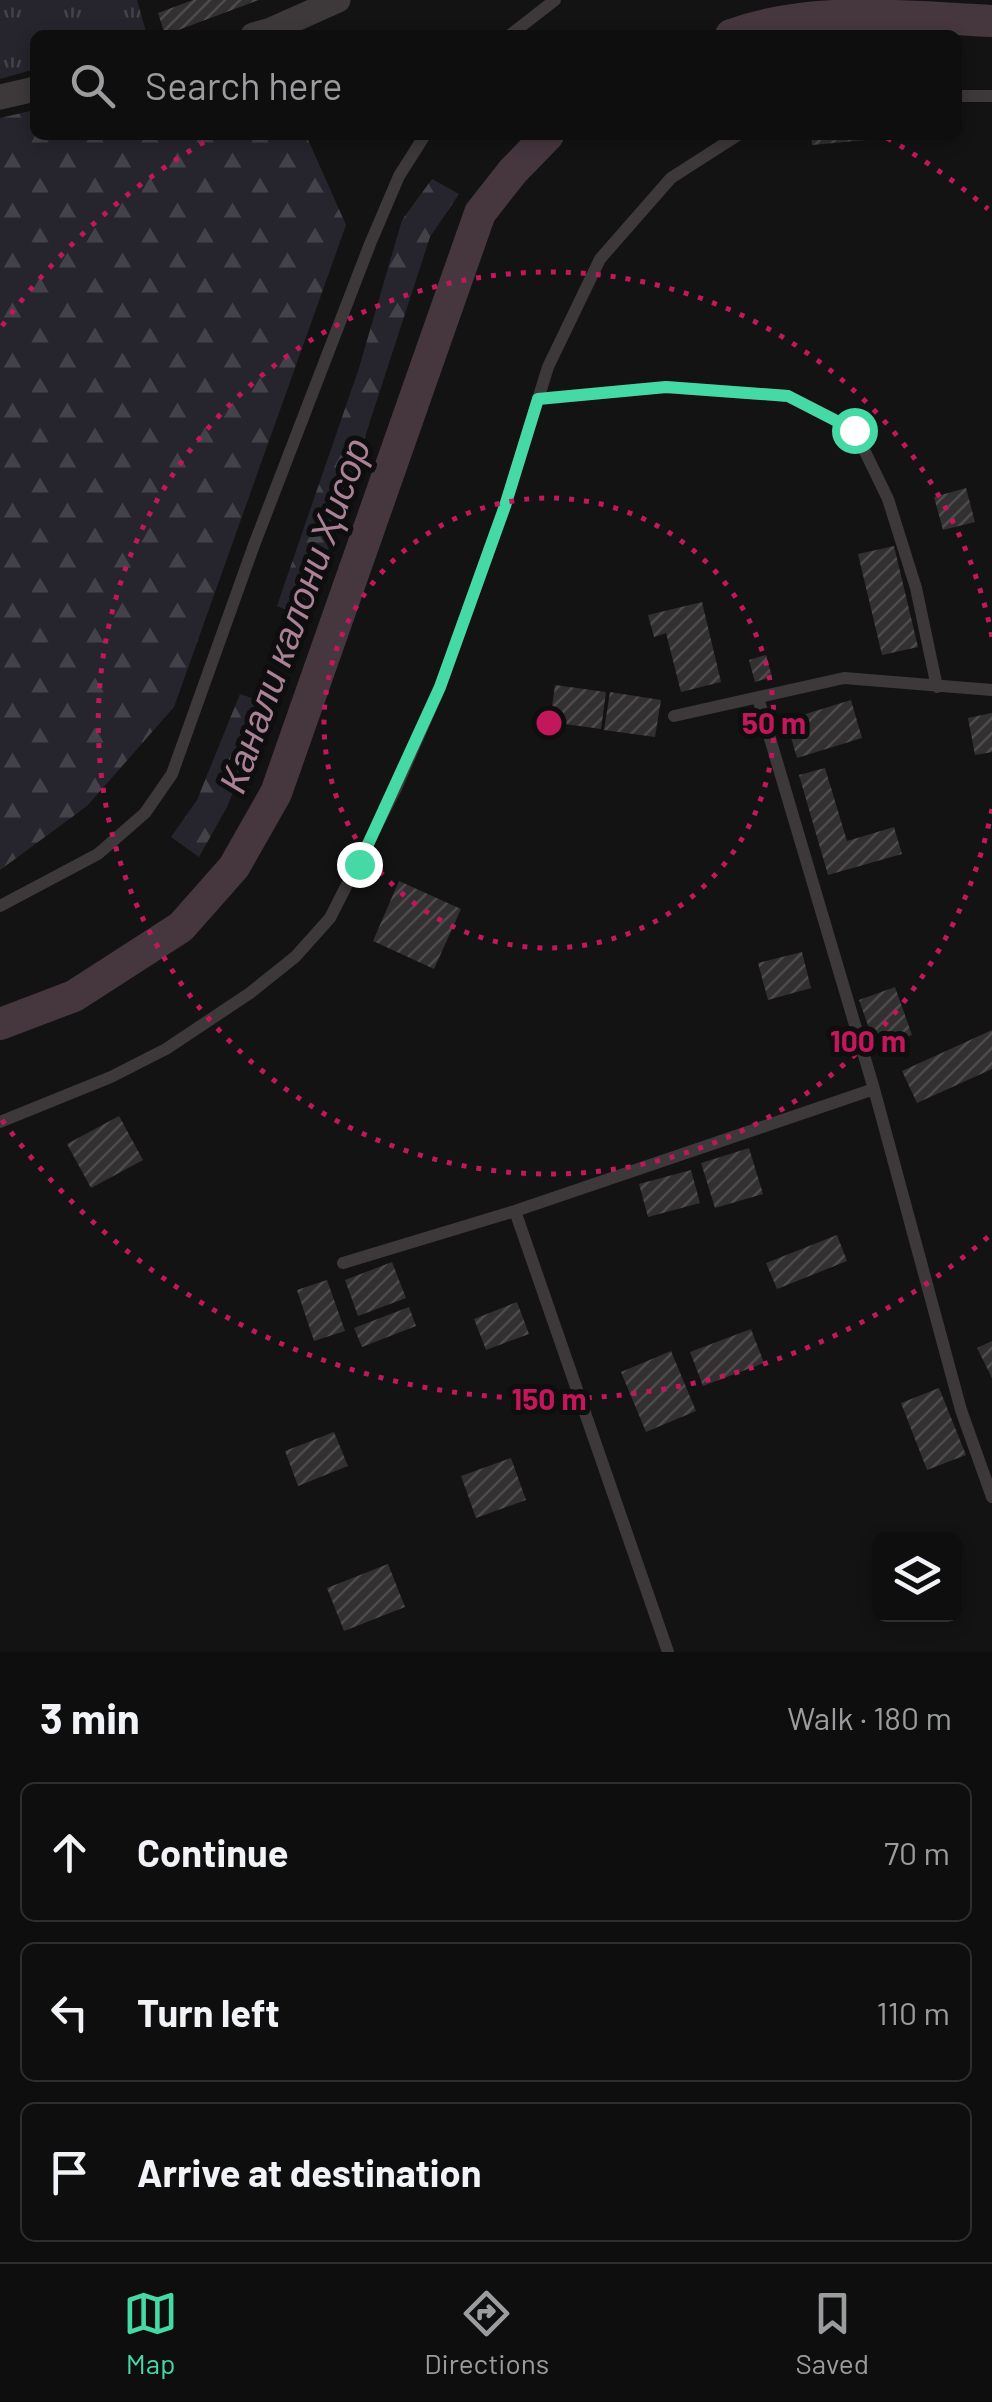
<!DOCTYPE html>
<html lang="en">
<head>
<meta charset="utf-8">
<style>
	body { margin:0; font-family:Barlow,sans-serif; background:#1d1c1c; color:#f1f3f6 }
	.controls { position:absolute; right:30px; bottom:30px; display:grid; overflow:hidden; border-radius:15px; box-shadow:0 5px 15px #0003 }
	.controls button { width:90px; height:90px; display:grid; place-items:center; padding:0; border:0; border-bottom:2px solid #2f2e2e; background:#0f0e0e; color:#f1f3f6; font:50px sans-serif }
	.stop { position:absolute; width:30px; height:30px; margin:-22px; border:8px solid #45d9a5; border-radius:50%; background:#fff }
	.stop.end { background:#45d9a5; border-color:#fff; box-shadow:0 2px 10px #0008 }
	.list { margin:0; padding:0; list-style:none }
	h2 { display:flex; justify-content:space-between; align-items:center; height:130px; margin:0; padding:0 40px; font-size:42px }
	h2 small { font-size:32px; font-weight:400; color:#9b9c9e }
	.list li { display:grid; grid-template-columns:65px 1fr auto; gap:30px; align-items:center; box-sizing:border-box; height:140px; margin:0 20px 20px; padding:0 20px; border:2px solid #2f2e2e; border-radius:15px }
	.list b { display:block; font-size:38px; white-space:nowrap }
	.list em { font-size:32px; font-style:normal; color:#9b9c9e }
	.icon { flex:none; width:55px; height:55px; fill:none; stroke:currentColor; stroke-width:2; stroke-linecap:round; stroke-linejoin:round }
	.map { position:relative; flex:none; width:992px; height:1652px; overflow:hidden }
	.search { position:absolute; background:#0f0e0e; box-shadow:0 5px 15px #0003; left:30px; right:30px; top:30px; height:110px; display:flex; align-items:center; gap:25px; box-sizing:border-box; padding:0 35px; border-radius:15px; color:#9b9c9e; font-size:38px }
	.sheet { height:610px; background:#0f0e0e }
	nav { display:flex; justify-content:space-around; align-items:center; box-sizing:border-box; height:140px; border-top:2px solid #2f2e2e; background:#0f0e0e; font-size:28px; color:#9b9c9e }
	nav a { display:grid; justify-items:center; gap:5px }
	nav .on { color:#45d9a5 }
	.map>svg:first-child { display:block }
</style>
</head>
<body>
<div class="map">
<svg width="992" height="1652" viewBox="0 0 992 1652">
	<defs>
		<pattern id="grass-tufts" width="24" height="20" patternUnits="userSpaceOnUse" patternTransform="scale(2.5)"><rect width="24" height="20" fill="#26252d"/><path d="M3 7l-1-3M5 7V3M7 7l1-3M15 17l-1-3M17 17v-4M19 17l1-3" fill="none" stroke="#434249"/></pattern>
		<pattern id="forest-firs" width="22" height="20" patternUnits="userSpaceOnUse" patternTransform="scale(2.5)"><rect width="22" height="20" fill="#26252d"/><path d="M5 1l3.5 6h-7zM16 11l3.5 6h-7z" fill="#434249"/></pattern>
		<pattern id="building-hatch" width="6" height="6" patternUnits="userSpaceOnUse" patternTransform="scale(2.5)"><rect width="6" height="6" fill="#333031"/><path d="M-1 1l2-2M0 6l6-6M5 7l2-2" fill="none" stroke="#4e4b4c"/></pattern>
	</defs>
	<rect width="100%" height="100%" fill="#141313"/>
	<path fill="url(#grass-tufts)" d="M0,0H137L147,35H35V69L0,79Z"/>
	<path fill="url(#forest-firs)" d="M35,110V135H306L346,225L174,707L87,806L0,870V118Z
		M432,179L459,194L430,237L306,618L277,606L359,368L402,220Z
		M240,694L269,704L227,807L199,857L171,837L197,800Z"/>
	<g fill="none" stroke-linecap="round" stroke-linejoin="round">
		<path stroke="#46373f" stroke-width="32" d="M731,35C814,5 906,17 992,21
			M0,1024L74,996L181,927L234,867L276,793L480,213L513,171L548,135"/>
	</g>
	<path fill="url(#building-hatch)" d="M193,0H259L165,35L158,13Z
		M811,135H888V138L812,145Z
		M966,488L975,522L943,530L934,497Z
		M894,546L918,647L882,655L858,554Z
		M702,602L721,682L681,692L666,633L654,637L648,615Z
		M766,655L772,677L755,682L749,660Z
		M555,685L606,692L601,729L550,722Z
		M610,692L661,700L655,737L604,730Z
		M851,700L862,738L797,758L786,720Z
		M992,713V752L975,755L968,718Z
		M825,768L847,841L894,827L902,854L828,875L799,775Z
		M399,881L461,909L434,969L373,941Z
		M802,952L811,988L768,1000L758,963Z
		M895,987L912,1035L876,1048L859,1000Z
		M992,1030V1069L917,1103L902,1071Z
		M119,1116L143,1160L91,1188L67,1144Z
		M749,1148L763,1194L715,1208L701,1163Z
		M691,1170L700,1203L648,1217L639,1184Z
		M837,1235L847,1261L777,1289L766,1263Z
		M392,1262L406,1298L358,1316L345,1280Z
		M327,1280L345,1331L314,1341L297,1290Z
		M517,1302L529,1334L486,1350L474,1319Z
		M409,1307L416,1326L362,1347L354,1328Z
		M751,1329L764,1363L703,1386L690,1352Z
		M992,1341V1378L977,1348Z
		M671,1351L696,1411L646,1432L621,1372Z
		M939,1388L966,1455L927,1470L901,1403Z
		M334,1432L348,1466L298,1486L285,1451Z
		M511,1458L526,1500L476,1518L461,1476Z
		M388,1564L405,1607L344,1631L327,1588Z"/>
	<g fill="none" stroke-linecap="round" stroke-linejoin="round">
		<path stroke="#3d393a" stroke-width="12" d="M510,35L555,0
			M957,96H992
			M538,399L666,387L788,396L854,429L888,499L916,588L937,687
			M758,698L874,1089L961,1410L992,1497
			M674,716L844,678L992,690
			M0,906L98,854L145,813L172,774L254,545L370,244L399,176L425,135
			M0,1122L111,1077L166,1049L250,993L295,957L330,918L396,788L440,687L505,506L548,367L600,259L671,178L738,135
			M343,1263L515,1211
			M668,1652L515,1211L874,1089"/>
		<path stroke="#3d393a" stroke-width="25" d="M253,35L271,30L338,0
			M0,97L35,89"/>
	</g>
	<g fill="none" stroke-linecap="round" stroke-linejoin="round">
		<path stroke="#45d9a5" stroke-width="12" d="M359,864L440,687L505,506L538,399L666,387L788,396L854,430"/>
	</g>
	<g fill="none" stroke="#c2185b" stroke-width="5" stroke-dasharray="5 10">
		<circle cx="549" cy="723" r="225"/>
		<path d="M992 809A451 451 0 1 1 992 637"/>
		<path d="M988 1237A676 676 0 0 1 2 1120M2 326A676 676 0 0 1 211 138M887 138A676 676 0 0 1 988 209"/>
	</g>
	<g text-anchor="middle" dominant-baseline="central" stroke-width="10" stroke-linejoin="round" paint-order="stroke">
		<g font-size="38" font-style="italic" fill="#aa8197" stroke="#0f0e0e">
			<text transform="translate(293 615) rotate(-70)">Канали калони Ҳисор</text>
		</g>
	</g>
	<circle cx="549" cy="723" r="15" fill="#c2185b" stroke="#0f0e0e" stroke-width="5"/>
	<g font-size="30" text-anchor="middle" font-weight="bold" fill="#c2185b" stroke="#0f0e0e" stroke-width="10" stroke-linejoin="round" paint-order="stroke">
		<text x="774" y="734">50 m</text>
		<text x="868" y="1052">100 m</text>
		<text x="549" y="1410">150 m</text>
	</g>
</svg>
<div class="controls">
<button><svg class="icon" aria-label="layers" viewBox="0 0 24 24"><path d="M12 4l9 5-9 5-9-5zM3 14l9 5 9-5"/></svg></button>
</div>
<div class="stop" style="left:854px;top:430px"></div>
<div class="stop end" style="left:359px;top:864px"></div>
<div class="search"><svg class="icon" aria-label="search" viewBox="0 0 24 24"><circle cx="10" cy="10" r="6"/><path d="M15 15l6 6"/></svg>Search here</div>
</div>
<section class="sheet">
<h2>3 min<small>Walk · 180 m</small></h2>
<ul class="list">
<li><svg class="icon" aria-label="ahead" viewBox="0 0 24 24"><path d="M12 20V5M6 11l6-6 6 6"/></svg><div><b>Continue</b></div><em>70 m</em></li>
<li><svg class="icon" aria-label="left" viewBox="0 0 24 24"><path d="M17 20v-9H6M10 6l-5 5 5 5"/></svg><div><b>Turn left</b></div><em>110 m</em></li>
<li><svg class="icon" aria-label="arrive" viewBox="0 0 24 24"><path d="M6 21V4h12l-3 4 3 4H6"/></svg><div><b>Arrive at destination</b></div></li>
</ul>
</section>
<nav>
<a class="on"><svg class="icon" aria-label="map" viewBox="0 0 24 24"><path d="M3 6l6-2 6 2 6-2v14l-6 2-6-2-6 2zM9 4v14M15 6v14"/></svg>Map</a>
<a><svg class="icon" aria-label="directions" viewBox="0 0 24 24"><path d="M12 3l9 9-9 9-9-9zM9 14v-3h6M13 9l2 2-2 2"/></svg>Directions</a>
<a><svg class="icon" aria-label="saved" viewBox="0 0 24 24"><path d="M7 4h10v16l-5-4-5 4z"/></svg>Saved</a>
</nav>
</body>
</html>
